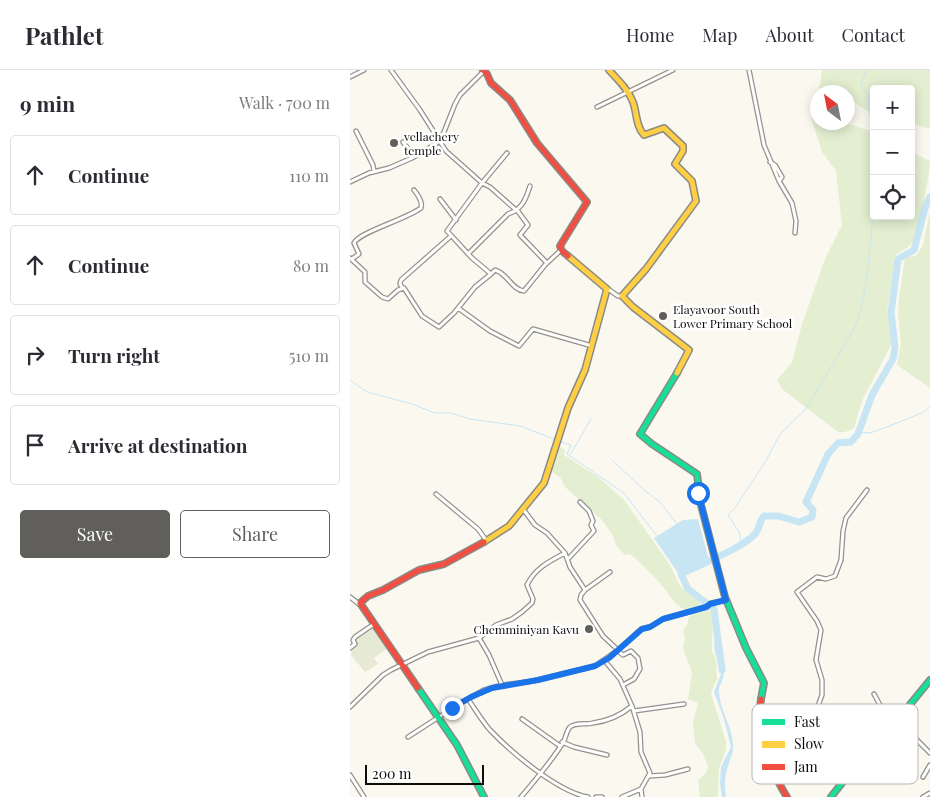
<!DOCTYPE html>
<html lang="en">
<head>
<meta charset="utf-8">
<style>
	body { margin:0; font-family:"Playfair Display",serif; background:#f7f7f7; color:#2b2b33 }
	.controls { position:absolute; right:15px; top:15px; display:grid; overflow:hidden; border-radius:5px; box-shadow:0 2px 12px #0003 }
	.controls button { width:45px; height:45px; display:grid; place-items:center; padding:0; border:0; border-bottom:1px solid #e1e1e2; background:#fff; color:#2b2b33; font:25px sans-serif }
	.compass { position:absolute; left:460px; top:15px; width:45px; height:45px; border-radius:50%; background:#fff; box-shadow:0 2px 12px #0003; rotate:328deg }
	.scale { position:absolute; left:15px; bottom:12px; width:119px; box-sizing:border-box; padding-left:5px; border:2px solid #0c0c0c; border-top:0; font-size:14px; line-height:18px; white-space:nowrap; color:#0c0c0c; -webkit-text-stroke:4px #fff; paint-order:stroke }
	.stop { position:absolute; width:15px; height:15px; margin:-11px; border:4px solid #1a73e8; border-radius:50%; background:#fff }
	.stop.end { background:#1a73e8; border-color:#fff; box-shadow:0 1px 5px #0008 }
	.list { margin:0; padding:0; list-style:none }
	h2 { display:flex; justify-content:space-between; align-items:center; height:65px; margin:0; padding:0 20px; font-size:21px }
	h2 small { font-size:16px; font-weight:400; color:#7c7c81 }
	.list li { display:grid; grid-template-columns:32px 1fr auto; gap:15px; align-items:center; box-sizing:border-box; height:80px; margin:0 10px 10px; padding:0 10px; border:1px solid #e1e1e2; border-radius:5px }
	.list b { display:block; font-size:19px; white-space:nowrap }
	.list em { font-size:16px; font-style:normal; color:#7c7c81 }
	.actions { display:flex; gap:10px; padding:15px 20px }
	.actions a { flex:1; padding:11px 0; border:1px solid #605f5c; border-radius:5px; text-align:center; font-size:18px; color:#605f5c }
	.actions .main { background:#605f5c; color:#fff }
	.icon { flex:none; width:28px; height:28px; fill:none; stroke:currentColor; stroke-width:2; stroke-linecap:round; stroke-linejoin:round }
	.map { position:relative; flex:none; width:580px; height:727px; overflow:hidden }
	header { display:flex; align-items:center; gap:30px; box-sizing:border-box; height:70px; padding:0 25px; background:#fff; border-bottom:1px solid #e1e1e2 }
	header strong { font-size:24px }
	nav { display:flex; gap:28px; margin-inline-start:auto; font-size:18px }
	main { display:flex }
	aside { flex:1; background:#fff }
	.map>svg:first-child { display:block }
</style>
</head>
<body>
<header>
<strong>Pathlet</strong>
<nav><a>Home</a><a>Map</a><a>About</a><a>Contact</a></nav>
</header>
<main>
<aside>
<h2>9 min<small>Walk · 700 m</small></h2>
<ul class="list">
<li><svg class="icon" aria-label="ahead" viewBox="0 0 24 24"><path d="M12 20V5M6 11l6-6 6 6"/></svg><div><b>Continue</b></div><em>110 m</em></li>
<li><svg class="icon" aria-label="ahead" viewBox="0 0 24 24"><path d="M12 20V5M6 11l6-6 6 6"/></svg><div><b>Continue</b></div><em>80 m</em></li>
<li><svg class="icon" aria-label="right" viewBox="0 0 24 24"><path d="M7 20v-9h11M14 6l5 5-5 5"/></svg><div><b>Turn right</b></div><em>510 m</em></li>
<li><svg class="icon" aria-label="arrive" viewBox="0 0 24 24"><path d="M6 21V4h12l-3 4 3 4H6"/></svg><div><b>Arrive at destination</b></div></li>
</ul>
<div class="actions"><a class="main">Save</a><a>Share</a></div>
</aside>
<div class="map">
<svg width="580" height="727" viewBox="0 0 580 727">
	<rect width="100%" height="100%" fill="#fbf8f0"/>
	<path fill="#e4efd1" d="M472,0H580V59L561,53V19H524V42C510,40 509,33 498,28V22H480L469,19Z
		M461,47L467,48L468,52C487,52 506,54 524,63V146H561V82L580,91C580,104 569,165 561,174C557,179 550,181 545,186L537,242L542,273L512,331L504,358L495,362H488L432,319L427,310L442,292L452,254L475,189L492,155L486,101L472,82Z
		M580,141V318L547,295L551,274L548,245L549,227L555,188L567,185L573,175Z
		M210,377L215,380L214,385L247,406L275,431L320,495L330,516L349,532L351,536L335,540L326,534L310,513L284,487L279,484L275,485L267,477L262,464L251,449L215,417L210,407L204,404L202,401Z
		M359,540L363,544L362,581L366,590L367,609L361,623L376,672V679L369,699L368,727H350L348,711L357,701L358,696L353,684L345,673L343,652L348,633L338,629L342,603L333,578L335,568L333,560L338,553V548L341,545Z"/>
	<path fill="#e6ead4" d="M22,556H24L39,577L24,588L28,594L15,602L1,585L2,580L7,574L5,568Z"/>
	<path fill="#c8e5f4" d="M348,449L359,490L328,503L304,468L333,450Z
		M370,566C367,580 376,597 373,608C372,613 368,617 369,622C370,641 382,656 383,674C384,682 381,686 379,693C375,703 374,716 376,727H372L370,713L371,697L381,677L374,649L364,622L371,604L364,578L365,568Z"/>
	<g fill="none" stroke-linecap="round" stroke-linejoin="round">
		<path stroke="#c8e5f4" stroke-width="1" d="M516,0L511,15L519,26L518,35L521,48
			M524,63V64
			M0,310L17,322L62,334L85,343H101L120,349L170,356L204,369
			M509,362L520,363L537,357L574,342L580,337
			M211,372L221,375L217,384L274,423L307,466
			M220,385L241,349
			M262,390L294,420L310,432L327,454
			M392,474L389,462L378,445L385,438L417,389L430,364L455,340L504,259L510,244L516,213L521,168L524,129"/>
		<path stroke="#c8e5f4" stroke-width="7" d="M372,600L364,539L338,519L331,504C351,494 391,479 405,464C410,459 409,451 414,446H428L449,452L462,447L463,440L456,432L478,384L488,373L501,372L508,364L522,325L543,289L545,277L541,243L548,189L564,180L575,138L580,127"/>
		<defs>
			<path id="street" d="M399,0L414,75L429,111L442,133L446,151L445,163
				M0,7L14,0
				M247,37L323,0
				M6,61L23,95L24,101
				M53,72L64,87
				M157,83L132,113L140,117L166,140C174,135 177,125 180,116
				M420,92L425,95L432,107L429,111
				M0,112L19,103L39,98L62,88L86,74L94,62L105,34L110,25L134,1
				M90,129L106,150
				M167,140L178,155L170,165L197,193
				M118,184L158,144L165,141
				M0,188L15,202V212L32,227L38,229L48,220L54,218L72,246L89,257L104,243L125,217L141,204L122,188L97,161L132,113L96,81L70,40L41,0
				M2,189L9,184L4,173C9,162 57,149 71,138C73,132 68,125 64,120
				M141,204L145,200C157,203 162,220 174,221L195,195L211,180
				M52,217L50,214L51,210L101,166
				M258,219L268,226H272
				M108,238L140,261L169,276L183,259L242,276
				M86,424L128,459L136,470
				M218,489L244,461L241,455L243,451L239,441L230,432
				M235,520L260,502
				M0,527L9,534
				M129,568L139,585L152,615
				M0,578L5,574L3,570L5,567L24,554
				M267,580L273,585L281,581L288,588L290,599L284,609L273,615
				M268,580L291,559L300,557L313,549L357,537L361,533L376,530
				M254,590L270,609L282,636L290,662L291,682L300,703L291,719L292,727
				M524,624L537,648V655
				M118,629C125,639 132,651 140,660C161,682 208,722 238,727
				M0,637L33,605L41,600L78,582L129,568L146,555L162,549L172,542L182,533L183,529L177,515C185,498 200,491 215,483
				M284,641L334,634
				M172,649L210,676
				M546,649L580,683
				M58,667L109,634L134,620L152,615L183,611L245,596L268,580L253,566L230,530L231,525L235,520L220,497L215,483L197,463L185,455L173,439
				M212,672L224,677L257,685
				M0,705L14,727
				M299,706L315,705L338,699
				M573,707L580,695
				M491,714L465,644L472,625V610L466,590L471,560L467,551L447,522L467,507L476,509L485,506L491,490L493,461L496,448L517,420
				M171,727C186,709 202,691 214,671C216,666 217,660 220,657C226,652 237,655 243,653C258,651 271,645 282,636
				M246,727H252
				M272,727L291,719
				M573,727L580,723"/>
			<path id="fast" d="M327,303L290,364L302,374L347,404L351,435L375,527L396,578L414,613L411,629
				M68,618L107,675L134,727
				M481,727L537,656L558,637L580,610"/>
			<path id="slow" d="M259,0C268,10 278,19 283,32C287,43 286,57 294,65L314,58L333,76V81L325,94L342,111L346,131L296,199L272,226L283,237L339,280L327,303
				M134,472L159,456L194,413L218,338L235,300L257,219L218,186"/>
			<path id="jam" d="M133,0L137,4L141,13L160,30L187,73L237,132L210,176L212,181L218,186
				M68,618L10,533L18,526L33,520L69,500L94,494L134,472
				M411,629C410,638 409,648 409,657C410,676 427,711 437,727"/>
		</defs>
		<use href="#street" stroke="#94928f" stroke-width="5.5"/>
		<use href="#fast" stroke="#8a8985" stroke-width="8"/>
		<use href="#slow" stroke="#8a8985" stroke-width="8"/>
		<use href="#jam" stroke="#8a8985" stroke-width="8"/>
		<use href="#street" stroke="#fefefd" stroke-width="3"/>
		<use href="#fast" stroke="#16e098" stroke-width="5"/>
		<use href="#slow" stroke="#ffcf43" stroke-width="5"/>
		<use href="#jam" stroke="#f24e42" stroke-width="5"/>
	</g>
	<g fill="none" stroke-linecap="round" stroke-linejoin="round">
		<path stroke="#1a73e8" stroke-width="6" d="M102,638L121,627L142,618L188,610L245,596L259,588L292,559L300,557L313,549L356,537L360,534L376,530L348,423"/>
	</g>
	<g fill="#605f5c" stroke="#fff" stroke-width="2">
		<circle cx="44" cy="73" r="5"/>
		<circle cx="313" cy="246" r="5"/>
		<circle cx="239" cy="559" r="5"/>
	</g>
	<g text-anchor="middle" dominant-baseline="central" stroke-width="5" stroke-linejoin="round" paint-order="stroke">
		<g font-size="12" fill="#0c0c0c" stroke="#fff" text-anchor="start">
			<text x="54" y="66">vellachery<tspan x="54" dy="14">temple</tspan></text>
			<text x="323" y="239">Elayavoor South<tspan x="323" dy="14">Lower Primary School</tspan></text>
			<text x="229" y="559" text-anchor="end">Chemminiyan Kavu</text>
		</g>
	</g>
	<rect x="402" y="634" width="166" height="80" rx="8" fill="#fff" stroke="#b6b6b6" stroke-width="1"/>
	<rect x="412" y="649" width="23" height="6" fill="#16e098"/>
	<rect x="412" y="671" width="23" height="7" fill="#ffcf43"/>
	<rect x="412" y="694" width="23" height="6" fill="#f24e42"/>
	<g font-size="14" fill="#0c0c0c">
		<text x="444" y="657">Fast</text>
		<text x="444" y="679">Slow</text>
		<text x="444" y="702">Jam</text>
	</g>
</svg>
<div class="controls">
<button>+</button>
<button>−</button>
<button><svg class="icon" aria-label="locate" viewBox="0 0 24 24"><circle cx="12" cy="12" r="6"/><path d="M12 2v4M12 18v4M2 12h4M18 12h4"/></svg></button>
</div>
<svg class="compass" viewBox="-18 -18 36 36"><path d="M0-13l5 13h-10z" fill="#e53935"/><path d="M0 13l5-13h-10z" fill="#7c7c81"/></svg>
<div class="scale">200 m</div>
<div class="stop" style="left:348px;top:423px"></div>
<div class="stop end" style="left:102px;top:638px"></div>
</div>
</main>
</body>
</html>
